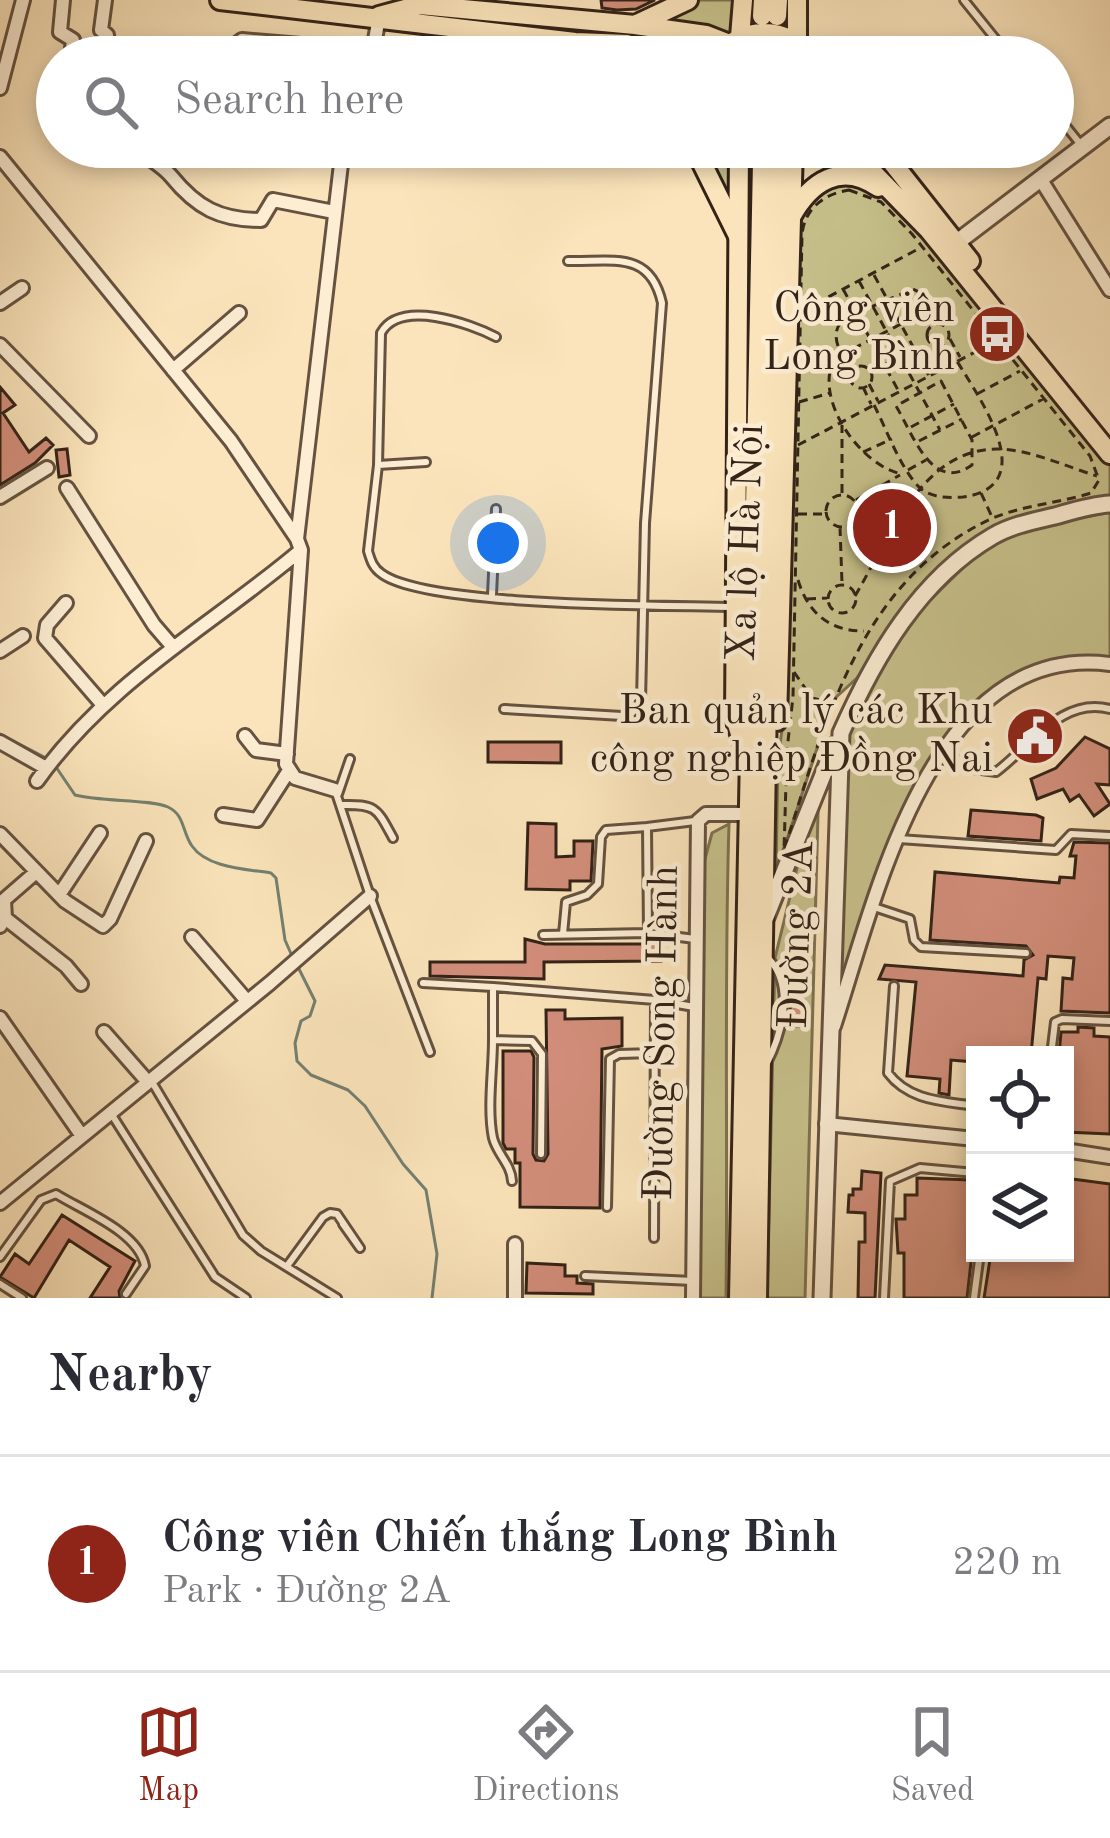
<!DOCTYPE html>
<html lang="en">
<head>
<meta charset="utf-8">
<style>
	body { margin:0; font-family:"Old Standard TT",serif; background:#f7f7f7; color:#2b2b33 }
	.controls { position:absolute; right:36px; bottom:36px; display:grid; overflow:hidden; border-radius:0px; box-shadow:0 6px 18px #0003 }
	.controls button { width:108px; height:108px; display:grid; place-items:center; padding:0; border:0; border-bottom:3px solid #e1e1e2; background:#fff; color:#2b2b33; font:60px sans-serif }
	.you { position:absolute; left:498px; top:543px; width:42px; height:42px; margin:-30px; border:9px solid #fff; border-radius:50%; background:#1a73e8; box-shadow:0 0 0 18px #1a73e833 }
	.badge { display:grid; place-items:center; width:78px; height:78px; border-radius:50%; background:#8f2418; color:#fff; font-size:39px; font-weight:700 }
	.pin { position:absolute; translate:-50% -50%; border:6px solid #fff; box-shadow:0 3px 12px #0006 }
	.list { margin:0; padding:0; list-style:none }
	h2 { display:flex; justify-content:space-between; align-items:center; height:156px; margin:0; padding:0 48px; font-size:51px }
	h2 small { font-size:39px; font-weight:400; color:#7c7c81 }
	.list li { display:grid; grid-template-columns:78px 1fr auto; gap:36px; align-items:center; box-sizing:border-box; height:216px; padding:0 48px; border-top:3px solid #e1e1e2 }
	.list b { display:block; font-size:45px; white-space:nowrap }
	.list p { margin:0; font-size:39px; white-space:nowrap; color:#7c7c81 }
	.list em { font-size:39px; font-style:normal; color:#7c7c81 }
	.icon { flex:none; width:66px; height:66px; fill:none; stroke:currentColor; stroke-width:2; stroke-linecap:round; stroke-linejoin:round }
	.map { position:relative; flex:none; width:1110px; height:1298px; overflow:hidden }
	.search { position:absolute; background:#fff; box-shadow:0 6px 18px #0003; left:36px; right:36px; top:36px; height:132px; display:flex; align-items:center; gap:30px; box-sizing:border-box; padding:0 42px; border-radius:66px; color:#7c7c81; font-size:45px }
	.sheet { height:372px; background:#fff }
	nav { display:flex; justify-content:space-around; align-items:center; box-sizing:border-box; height:168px; border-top:3px solid #e1e1e2; background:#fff; font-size:33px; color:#7c7c81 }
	nav a { display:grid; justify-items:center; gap:6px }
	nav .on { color:#8f2418 }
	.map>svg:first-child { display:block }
</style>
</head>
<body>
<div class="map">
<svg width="1110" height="1298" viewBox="0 0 1110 1298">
	<rect width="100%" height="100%" fill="#fbe4bb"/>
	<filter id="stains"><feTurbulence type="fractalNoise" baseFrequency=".00167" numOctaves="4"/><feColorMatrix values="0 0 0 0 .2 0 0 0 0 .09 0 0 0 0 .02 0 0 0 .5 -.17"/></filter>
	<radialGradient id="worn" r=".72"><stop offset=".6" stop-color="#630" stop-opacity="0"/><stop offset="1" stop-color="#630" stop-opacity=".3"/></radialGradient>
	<path fill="#c7c18b" stroke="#7d7251" stroke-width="3" d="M697,0H736L734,33L728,37L653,20Z
		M419,11L699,39L717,47L709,57H680L656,44L629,38L574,36L408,16Z
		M776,40L804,57H726L743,44Z
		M698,147H732L731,214Z
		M836,179L879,192L922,233L1110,465V498L1022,517L906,604L857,678L833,700L776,873L778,759L786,701L798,213Z
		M1110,512V662H1056L969,717L898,824L836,1013L847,735L876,672L916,614L971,560L994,543L1025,530Z
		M812,807L818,808V814L805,1298H767L775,958Z
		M729,824C724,982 728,1139 726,1298H698L702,870L712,833Z"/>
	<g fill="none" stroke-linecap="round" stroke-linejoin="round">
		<path stroke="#748070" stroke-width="3" d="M0,734L50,760
			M56,767L75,795C101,802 151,799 168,807C185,815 182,832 192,846C207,868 247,869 271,873L276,878L285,940L292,956
			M297,965L315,1001L310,1016L301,1021L295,1043L297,1061L311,1075L348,1090L365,1106L403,1164L426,1190L437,1254L432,1298"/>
	</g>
	<path fill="#d38e7b" stroke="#332217" stroke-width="3" d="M601,0H655L636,9L617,10L602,8Z
		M0,387L15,405L3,413L29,452L46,438L53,445L35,463L0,485Z
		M67,449L70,475L59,477L56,450Z
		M1085,737L1110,749V785L1097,784L1110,804L1094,816L1079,795L1070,801L1063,789L1037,799L1031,779L1056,768Z
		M488,742H561V763L488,762Z
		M971,810L1036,815L1043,818L1041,841L968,836Z
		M528,823L556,824V857L574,856V841H593L591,881H570V890L526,889Z
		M1074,842L1110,843V1013L1061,1011L1063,978L1072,979L1074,958L1048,956L1046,979L1038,978L1031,1055H975V1062L951,1060L949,1095L939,1093L940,1079L907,1076L916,982L879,979L885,965L1023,976L1024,960L1033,955L1026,946L930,940L935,872L1059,883L1060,877L1074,878L1076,856H1070Z
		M525,939L545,944H661V961L544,962V979L430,976V962H525Z
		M791,1001H804L803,1026H788Z
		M546,1010H565V1019L622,1018V1046L602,1049L600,1208L520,1207V1163H515V1149H506L503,1143V1051H531L534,1057L533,1154L536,1160L544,1161L548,1154Z
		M1078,1027L1094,1028V1036L1110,1037V1134L1065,1132V1055H1059L1061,1032H1078Z
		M862,1171L881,1173L875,1298H858L859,1242H865V1213L848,1212L849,1195H853V1189H861Z
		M917,1178L971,1180V1262L967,1298H904V1253H898L896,1219H905V1195H917Z
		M1065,1178L1110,1184V1298H984L991,1253H1065Z
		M62,1215L135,1261L119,1291L120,1298H90L110,1267L69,1240L34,1298L0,1277L15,1254L29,1264Z
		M527,1263L565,1265V1276H577V1283L593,1284V1294L526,1293Z"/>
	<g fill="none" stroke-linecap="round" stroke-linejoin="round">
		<path stroke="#d3bd9a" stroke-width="18" stroke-dasharray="18 9" stroke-linecap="butt" d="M762,57V21
			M777,57V20"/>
		<defs>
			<path id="service" d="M964,0L1010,57
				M1053,110L1081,145
				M496,337C469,323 400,299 381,333L378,465L368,551C371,561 373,568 382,574C428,607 664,605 732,607
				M378,465L426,462
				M492,595L496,509
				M504,709L622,716L633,712L641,701L645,523L662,303C650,250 613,262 568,261
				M945,752L974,769L996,772C1031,746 1062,696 1110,709
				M335,790L370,896L430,1052
				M338,794L350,759
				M342,805C377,804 377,809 393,838
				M695,821L647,827L648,933L695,939
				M899,839L1056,850L1071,834L1109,836
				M874,907L910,919L914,940L921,947L1026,953
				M563,934L566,902L587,895L598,884L601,837L606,830L647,827
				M543,935L648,933
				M423,983L493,987
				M894,986L888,1073C909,1101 943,1101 975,1106
				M493,1040C493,1071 487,1108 493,1138C497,1154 511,1164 512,1181
				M1051,1055L1055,1022L1062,1019L1110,1021
				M766,1065C782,1034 795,987 769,959
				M152,1082L243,1235L261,1251L337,1298
				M112,1115L215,1277L246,1298
				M541,1154L542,1054L532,1041L493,1040V987L655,1000
				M607,1207L610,1059L619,1054L654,1053
				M654,1238L655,1000L694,1007
				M0,1257L41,1200L56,1194C83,1211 139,1232 145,1266L126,1294
				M287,1266L323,1217L330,1213L337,1214L360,1248L343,1224
				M585,1276L693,1281
				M0,1284L22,1298
				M884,1298L890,1181L920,1168L975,1173
				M974,1298L980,1253"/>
			<path id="minor" d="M63,0L60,32L73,40L71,57
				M105,0L101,30L107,35L108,49L129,57
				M237,57L238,43L242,40L325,47
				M372,57L379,17
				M0,88L23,0
				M133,147C145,156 162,165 171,176C197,208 220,220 261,220L273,200L334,212
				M0,157L231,441L297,539
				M1041,180L1110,290
				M0,303L22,288
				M0,345L89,436
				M173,370L239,313
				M67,488L154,625L173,647
				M0,497L47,468
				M66,603L47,625L45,638L103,705
				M0,651L23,636
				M245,736L256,750L287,754
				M0,742L46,768
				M37,781C108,681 210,627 301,550
				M335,790L295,778L286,764L301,550L297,539L343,147
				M223,815L257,820L288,772
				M0,834L65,901L103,926L110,919L146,841
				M59,895L100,833
				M5,918L66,966L81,984
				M0,926L5,918L4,900L35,873
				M192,937L247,1001
				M0,1018L82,1136
				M834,1026C876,899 930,641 1110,664
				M104,1032L147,1081
				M826,1124L975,1139
				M1065,1150L1110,1157
				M0,1203L270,983L370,896
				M515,1298V1244
				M693,1298L698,821L706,814H747"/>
			<path id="tertiary" d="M956,243L1110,126
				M766,917L835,745
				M822,1298L841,733C874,658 919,579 993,536C1012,525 1034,521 1055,516C1073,511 1091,505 1110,504"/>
			<path id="primary" d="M220,0L575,42L627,44L665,57
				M379,16L420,5L635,25L706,35L729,44
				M635,25L688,0
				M694,147L738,236
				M848,147L929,230L1110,454
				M880,147L970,261
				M791,217C810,182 841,161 878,187"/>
			<path id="trunk" d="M797,0V43
				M762,16L763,0
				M777,16L778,0
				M740,37L743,0
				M717,57C744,24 785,26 812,57
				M739,147L735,718L743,743
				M777,721L793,147
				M739,1298L762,162
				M757,1298L776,162"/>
		</defs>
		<use href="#service" stroke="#655240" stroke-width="12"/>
		<use href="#minor" stroke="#655240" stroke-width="18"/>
		<use href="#tertiary" stroke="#655240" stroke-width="21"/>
		<use href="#primary" stroke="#332217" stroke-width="24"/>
		<use href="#trunk" stroke="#332217" stroke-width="24"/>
		<path stroke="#332217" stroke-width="3" stroke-dasharray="9 6" stroke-linecap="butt" d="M813,166L836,152
			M849,190L881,202L912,234L1090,456L1099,480L1091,493C1059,503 1024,505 993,518C859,579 825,723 784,850L787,750L793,697L802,234C805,208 824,194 849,190Z
			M874,275L929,376
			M859,281L940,430
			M843,289L898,390
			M802,311L920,248
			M901,324L835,358C812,397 860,466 902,474
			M927 335a11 11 0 1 1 22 0a11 11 0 1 1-22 0Z
			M950,339L960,357
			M943,346L953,364
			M886,364L914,349
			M850 377a11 11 0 1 1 22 0a11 11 0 1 1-22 0Z
			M851,373C842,354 826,334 845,318L913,289L927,296L943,325
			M941,381L972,440V465C932,494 913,434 896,406Z
			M869,384L878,401
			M863,387L871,404
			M977,394L1020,371
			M799,402L830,393
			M874,405C887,430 899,466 919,487C930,498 948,498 963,497C1044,486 977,395 957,361
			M911,427L954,404
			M972,437L1043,399
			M919,441L962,419
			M798,445L996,341
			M863,452L892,439
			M908,470L926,460
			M842,493V425
			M981,493L992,517
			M826 511a16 16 0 1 1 32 0a16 16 0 1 1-32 0Z
			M856,500L900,475
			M798,514H825
			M840,527L842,583
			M798,580C808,613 829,631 864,631
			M828 599a14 14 0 1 1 28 0a14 14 0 1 1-28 0Z
			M855,596C888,541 921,448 998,449C1029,449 1067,467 1097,476
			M807,599L827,598
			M794,672L812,698L833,703"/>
		<use href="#service" stroke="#fcedd3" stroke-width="6"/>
		<use href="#minor" stroke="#fcedd3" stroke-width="12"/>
		<use href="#tertiary" stroke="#fcedd3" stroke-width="15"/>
		<use href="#primary" stroke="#fbe4bb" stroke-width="18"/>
		<use href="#trunk" stroke="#fbe4bb" stroke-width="18"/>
	</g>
	<defs>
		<symbol id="bus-disc" viewBox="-11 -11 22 22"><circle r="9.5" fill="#8f2418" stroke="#fcedd3"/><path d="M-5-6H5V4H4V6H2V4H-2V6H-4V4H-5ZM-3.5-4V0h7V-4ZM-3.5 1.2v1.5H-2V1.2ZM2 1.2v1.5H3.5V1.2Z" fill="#fff"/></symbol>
		<symbol id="civic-disc" viewBox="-11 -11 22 22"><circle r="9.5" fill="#8f2418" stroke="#fcedd3"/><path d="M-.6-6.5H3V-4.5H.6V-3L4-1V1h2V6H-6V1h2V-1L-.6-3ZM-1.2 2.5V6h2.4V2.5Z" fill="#fff"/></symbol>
	</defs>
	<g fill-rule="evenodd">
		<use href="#bus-disc" x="964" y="301" width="66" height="66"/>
		<use href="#civic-disc" x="1002" y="703" width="66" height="66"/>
	</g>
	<g text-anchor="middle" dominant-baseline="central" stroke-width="9" stroke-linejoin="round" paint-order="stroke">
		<g font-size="42" fill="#332217" stroke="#fcedd3" text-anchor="end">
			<text x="955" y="310">Công viên<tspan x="955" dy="48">Long Bình</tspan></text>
			<text x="993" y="712">Ban quản lý các Khu<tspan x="993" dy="48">công nghiệp Đồng Nai</tspan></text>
		</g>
		<g font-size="42" fill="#332217" stroke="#fcedd3">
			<text transform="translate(747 543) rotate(-88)">Xa lộ Hà Nội</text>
			<text transform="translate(798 935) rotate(-88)">Đường 2A</text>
			<text transform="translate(663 1033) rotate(-89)">Đường Song Hành</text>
		</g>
	</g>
	<rect width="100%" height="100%" filter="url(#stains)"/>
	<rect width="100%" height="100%" fill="url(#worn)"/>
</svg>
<div class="controls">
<button><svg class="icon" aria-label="locate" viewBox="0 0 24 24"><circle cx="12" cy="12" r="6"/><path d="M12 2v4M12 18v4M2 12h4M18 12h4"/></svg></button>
<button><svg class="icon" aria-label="layers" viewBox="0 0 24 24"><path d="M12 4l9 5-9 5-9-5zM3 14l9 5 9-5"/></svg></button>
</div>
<div class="you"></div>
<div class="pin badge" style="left:892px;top:528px">1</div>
<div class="search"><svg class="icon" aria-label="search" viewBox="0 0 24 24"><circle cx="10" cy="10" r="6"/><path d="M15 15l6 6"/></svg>Search here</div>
</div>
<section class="sheet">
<h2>Nearby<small></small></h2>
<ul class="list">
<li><span class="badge">1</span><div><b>Công viên Chiến thắng Long Bình</b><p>Park · Đường 2A</p></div><em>220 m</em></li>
</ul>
</section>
<nav>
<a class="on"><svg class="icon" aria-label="map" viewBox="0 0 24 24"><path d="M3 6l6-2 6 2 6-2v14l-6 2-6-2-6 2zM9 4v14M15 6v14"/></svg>Map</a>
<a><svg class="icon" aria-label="directions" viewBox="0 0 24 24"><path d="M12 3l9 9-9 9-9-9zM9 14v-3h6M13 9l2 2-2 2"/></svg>Directions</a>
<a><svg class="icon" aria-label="saved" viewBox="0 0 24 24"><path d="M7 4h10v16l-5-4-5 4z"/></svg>Saved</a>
</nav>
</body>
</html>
